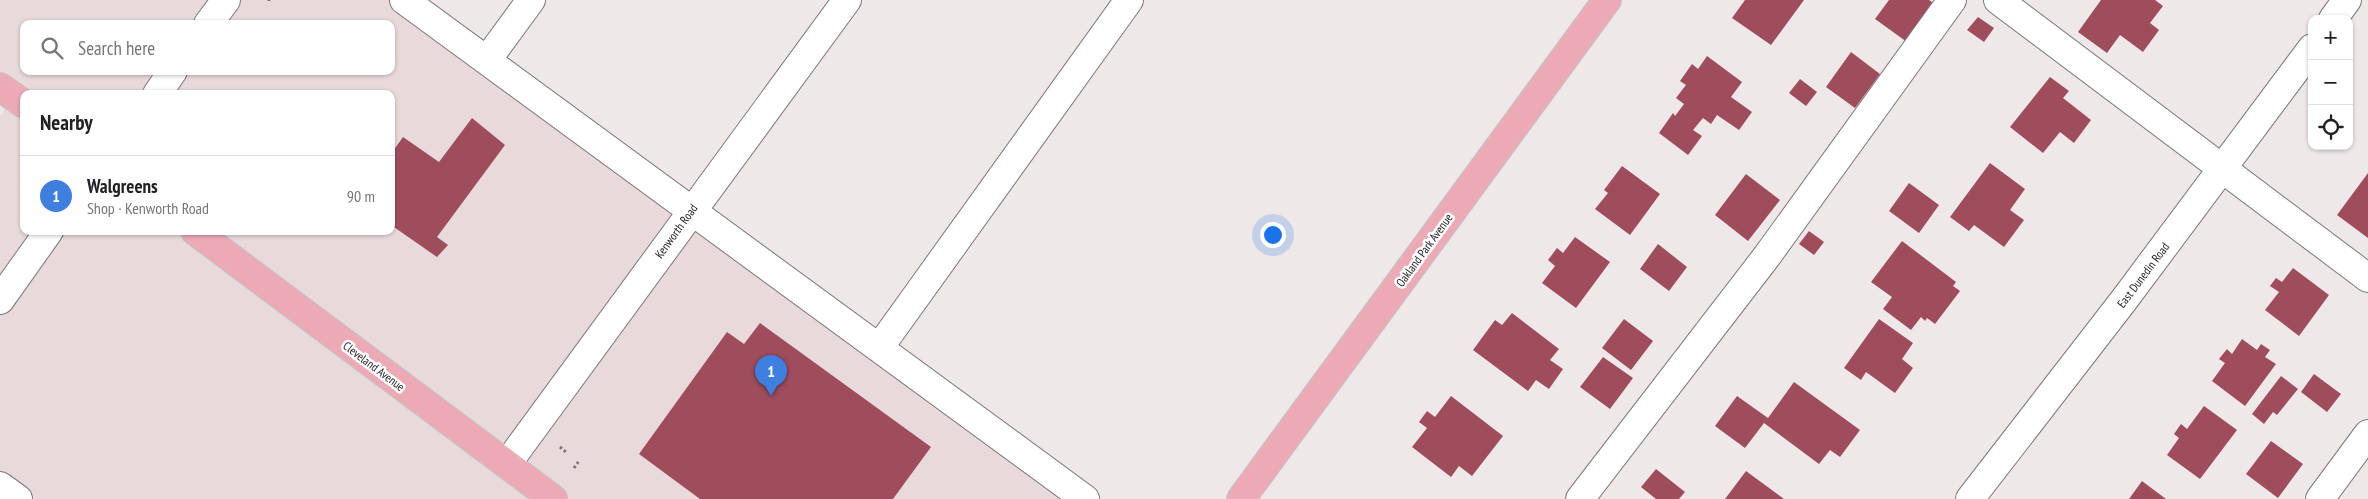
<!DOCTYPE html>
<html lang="en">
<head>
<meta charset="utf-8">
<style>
	body { margin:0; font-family:"PT Sans Narrow",sans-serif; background:#f2f2f2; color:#202124 }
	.controls { position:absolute; right:15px; top:15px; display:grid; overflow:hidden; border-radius:10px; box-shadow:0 1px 4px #0004 }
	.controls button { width:45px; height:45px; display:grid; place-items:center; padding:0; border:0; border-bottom:1px solid #e0e0e0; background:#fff; color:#202124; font:25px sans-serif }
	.you { position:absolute; left:1272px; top:234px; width:18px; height:18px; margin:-12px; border:4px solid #fff; border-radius:50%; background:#1a73e8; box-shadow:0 0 0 8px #1a73e833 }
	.badge { display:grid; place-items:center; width:32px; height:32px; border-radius:50%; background:#b45309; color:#fff; font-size:16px; font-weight:700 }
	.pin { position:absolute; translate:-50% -41px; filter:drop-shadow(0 1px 2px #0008) }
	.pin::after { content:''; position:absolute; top:26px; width:18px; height:15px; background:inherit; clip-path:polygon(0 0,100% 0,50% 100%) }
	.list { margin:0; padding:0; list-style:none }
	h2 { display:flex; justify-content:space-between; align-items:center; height:65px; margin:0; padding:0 20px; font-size:21px }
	h2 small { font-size:16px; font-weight:400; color:#757577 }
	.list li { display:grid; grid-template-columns:32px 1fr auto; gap:15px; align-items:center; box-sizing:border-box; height:80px; padding:0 20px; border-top:1px solid #e0e0e0 }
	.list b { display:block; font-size:19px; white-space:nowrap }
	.list p { margin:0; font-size:16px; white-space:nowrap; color:#757577 }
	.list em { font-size:16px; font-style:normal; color:#757577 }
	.icon { flex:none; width:28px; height:28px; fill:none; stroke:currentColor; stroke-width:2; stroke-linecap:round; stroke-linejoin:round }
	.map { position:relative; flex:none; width:2368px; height:499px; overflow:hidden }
	.search { position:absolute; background:#fff; box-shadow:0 1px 4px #0004; left:20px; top:20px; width:375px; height:55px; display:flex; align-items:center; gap:12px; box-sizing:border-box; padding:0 18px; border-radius:10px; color:#757577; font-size:19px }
	.panel { position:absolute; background:#fff; box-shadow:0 1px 4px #0004; left:20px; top:90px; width:375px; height:145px; border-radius:10px }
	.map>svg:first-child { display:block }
</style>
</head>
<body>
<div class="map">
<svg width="2368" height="499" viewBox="0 0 2368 499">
	<rect width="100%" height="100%" fill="#eee8e9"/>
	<path fill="#e8dadb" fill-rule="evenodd" d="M0,0H410L1089,499H31L0,477V116L15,95L0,84ZM24,24H391V71H24ZM24,94H391V231H24Z"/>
	<path fill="#9f4d5d" d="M1745,0H1804L1771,45L1732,18Z
		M1889,0H1929L1935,4L1907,42L1875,19Z
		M2101,0H2155L2163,6L2150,23L2159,30L2143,52L2120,35L2107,53L2078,32Z
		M1978,17L1994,28L1984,42L1967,30Z
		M1851,52L1880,74L1855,108L1826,87Z
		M1707,56L1742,82L1731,97L1752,112L1739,130L1717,115L1711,124L1703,118L1693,130L1702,136L1688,155L1659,133L1673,113L1675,116L1684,104L1676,98L1686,85L1680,81L1692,64L1698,69Z
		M2050,77L2069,91L2063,98L2091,120L2074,143L2060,132L2043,153L2010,127Z
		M1800,79L1817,92L1806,106L1789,93Z
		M472,118L505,145L437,237L448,245L437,257L391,225V218L395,212L391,209V154L403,137L439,162Z
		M1990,163L2025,189L2010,210L2024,220L2004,247L1974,225L1969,231L1950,217Z
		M1622,166L1660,194L1630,235L1595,209L1608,193L1604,190Z
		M2368,173V238L2337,215Z
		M1746,174L1780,200L1748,241L1715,215Z
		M1909,183L1939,205L1919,233L1889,211Z
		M1809,231L1824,242L1814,255L1799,244Z
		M1575,237L1610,262L1576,308L1542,283L1555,266L1548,260L1557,248L1563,253Z
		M1902,241L1956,282L1953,286L1960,291L1935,324L1927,318L1925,321L1921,317L1911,330L1883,309L1892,297L1871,282Z
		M1658,244L1687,267L1669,291L1640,269Z
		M2293,268L2329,295L2299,336L2265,310L2279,292L2270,286L2276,278L2282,282Z
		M1512,313L1559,349L1550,360L1563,369L1549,389L1536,380L1528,391L1473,350L1495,320L1502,325Z
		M1624,319L1653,341L1631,370L1602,348Z
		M1879,319L1913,343L1902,359L1913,368L1895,393L1866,372L1861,380L1844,368Z
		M760,323L931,447L893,499H700L639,454L727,332L744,344Z
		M2242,339L2257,350L2261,344L2270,350L2265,357L2276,364L2245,406L2212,381L2225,363L2219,359L2227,349L2232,354Z
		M1603,357L1633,378L1610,409L1580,387Z
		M2314,374L2341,394L2327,412L2301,392Z
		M2281,376L2298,389L2277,415L2273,412L2264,424L2252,414Z
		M1794,382L1860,430L1840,457L1830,450L1819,464L1764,423L1745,448L1715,426L1737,396L1768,418Z
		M1451,396L1503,436L1472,476L1459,466L1451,477L1412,447L1427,428L1419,422L1427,411L1435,417Z
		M2204,406L2237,430L2200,479L2167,455L2179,438L2174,434L2181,424L2187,429Z
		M2271,441L2303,464L2278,498L2246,474Z
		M1656,469L1685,492L1679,499H1656L1641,487Z
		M1746,471L1784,499H1725Z
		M2142,481L2166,499H2129Z"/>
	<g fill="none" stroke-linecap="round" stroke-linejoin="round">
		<defs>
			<path id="minor" d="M404,0L1085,499
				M1998,0L2368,278
				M2333,19L2347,0
				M208,24L226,0
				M487,60L531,0
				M157,94L173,71
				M0,300L49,231
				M879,348L1129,0
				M507,464L847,0
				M0,486L18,499
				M1580,499L1767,256L1952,0
				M1970,499L2124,300L2312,48
				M2320,499L2368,434"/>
			<path id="major" d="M0,87L24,104
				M195,231L553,499
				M1241,499L1607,0"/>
		</defs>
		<use href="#minor" stroke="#7c7778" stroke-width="30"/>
		<use href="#major" stroke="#c4c4c4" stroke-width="30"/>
		<path stroke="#7c7879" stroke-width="3" stroke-dasharray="2.5 2.5" stroke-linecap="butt" d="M269,1V0
			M560,447L566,452
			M574,468L579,461"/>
		<use href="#minor" stroke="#fff" stroke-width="28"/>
		<use href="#major" stroke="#ecaab7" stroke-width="28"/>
	</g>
	<g text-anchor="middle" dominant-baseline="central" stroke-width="5" stroke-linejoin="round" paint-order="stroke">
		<g font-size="12" fill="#1e1c1d" stroke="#fff">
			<text transform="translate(676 231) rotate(-54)">Kenworth Road</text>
			<text transform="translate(1424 250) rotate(-54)">Oakland Park Avenue</text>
			<text transform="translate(2143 275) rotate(-53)">East Dunedin Road</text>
			<text transform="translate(374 366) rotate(37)">Cleveland Avenue</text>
		</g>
	</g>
</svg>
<div class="controls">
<button>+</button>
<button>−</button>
<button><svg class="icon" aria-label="locate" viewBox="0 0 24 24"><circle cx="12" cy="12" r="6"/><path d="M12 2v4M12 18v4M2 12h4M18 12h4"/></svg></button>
</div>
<div class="you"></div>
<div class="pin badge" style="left:771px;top:396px;background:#3f7fe0">1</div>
<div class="search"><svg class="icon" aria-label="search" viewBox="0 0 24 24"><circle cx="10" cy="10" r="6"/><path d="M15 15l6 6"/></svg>Search here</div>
<section class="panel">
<h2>Nearby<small></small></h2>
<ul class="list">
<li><span class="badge" style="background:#3f7fe0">1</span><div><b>Walgreens</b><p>Shop · Kenworth Road</p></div><em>90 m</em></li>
</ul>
</section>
</div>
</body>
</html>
